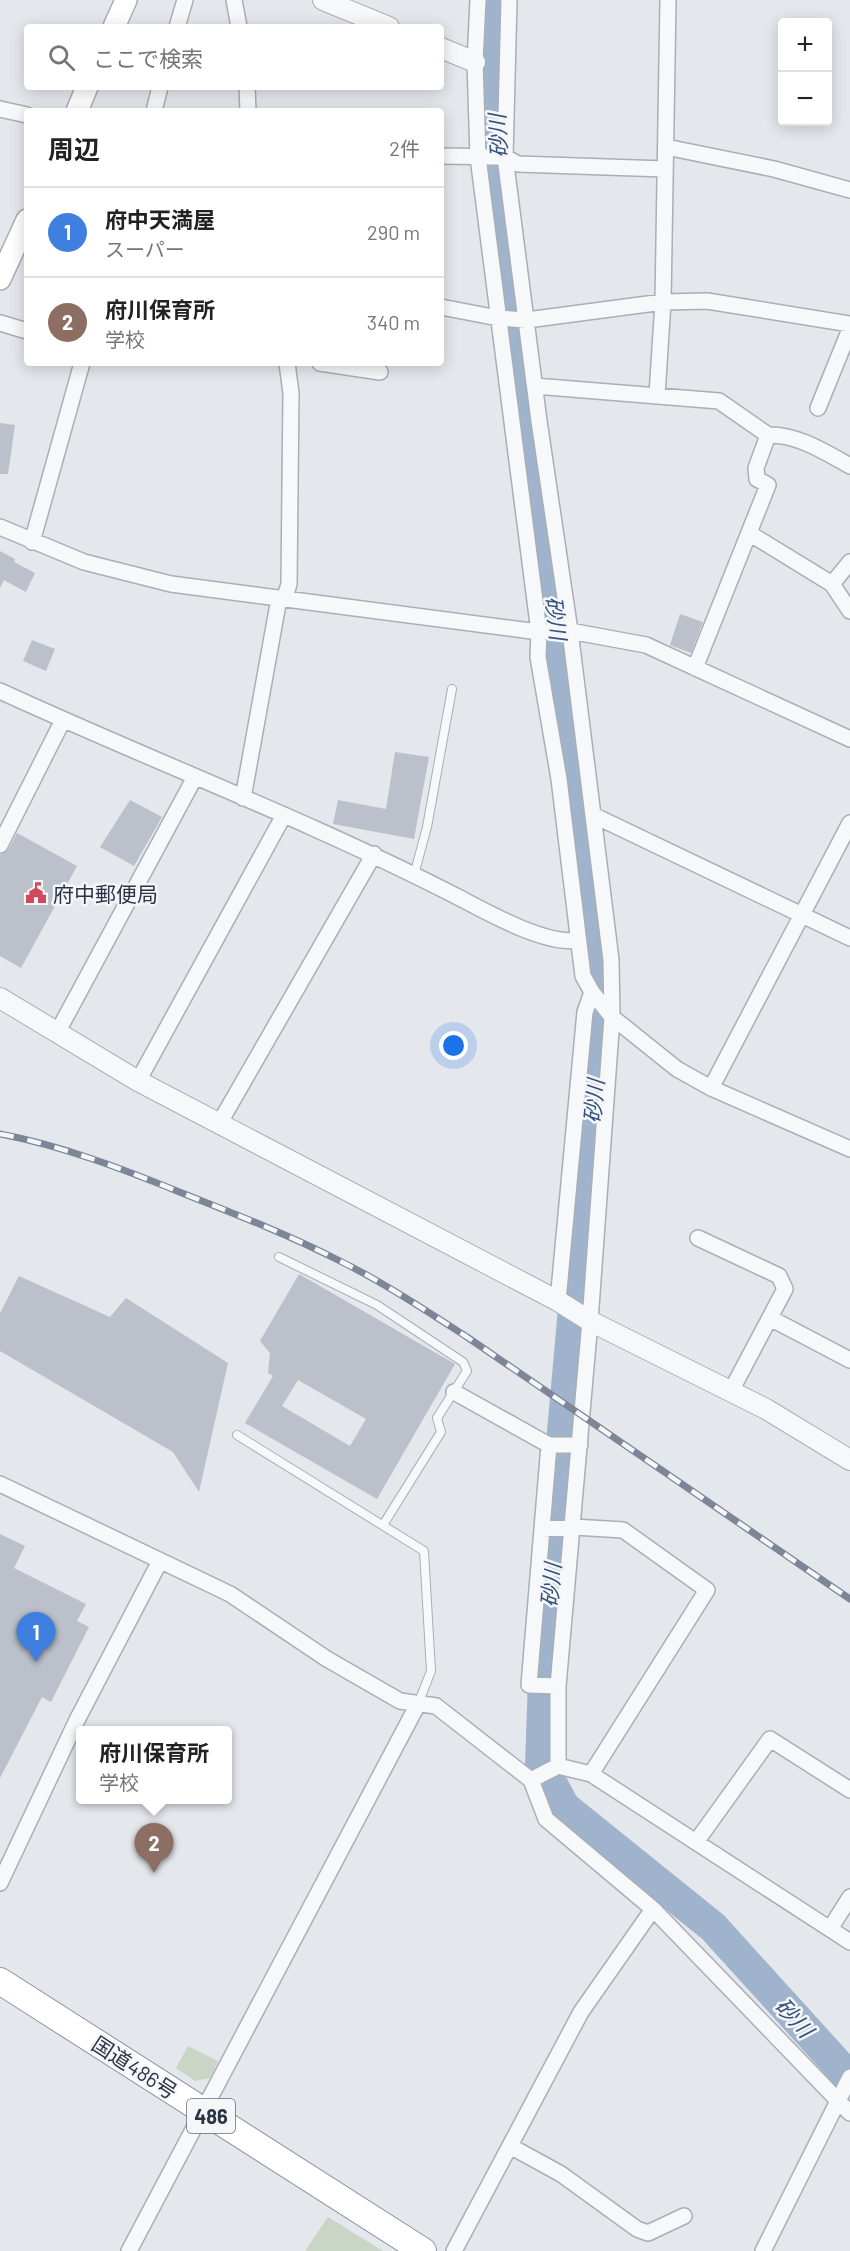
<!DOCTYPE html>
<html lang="ja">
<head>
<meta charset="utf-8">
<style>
	body { margin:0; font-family:Barlow,"Noto Sans JP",sans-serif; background:#f6f6f6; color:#222 }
	.controls { position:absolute; right:18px; top:18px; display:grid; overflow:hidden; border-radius:6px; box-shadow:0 3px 15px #0003 }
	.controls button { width:54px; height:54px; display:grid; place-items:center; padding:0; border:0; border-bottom:2px solid #e0e0e0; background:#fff; color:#222; font:30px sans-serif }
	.you { position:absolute; left:454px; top:1046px; width:21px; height:21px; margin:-15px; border:4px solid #fff; border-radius:50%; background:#1a73e8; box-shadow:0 0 0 9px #1a73e833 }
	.badge { display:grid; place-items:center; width:39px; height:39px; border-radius:50%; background:#0f766e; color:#fff; font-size:20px; font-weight:700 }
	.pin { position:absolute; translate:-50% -50px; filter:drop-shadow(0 2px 3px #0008) }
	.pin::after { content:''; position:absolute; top:32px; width:21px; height:18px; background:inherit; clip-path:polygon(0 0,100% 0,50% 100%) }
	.popup { position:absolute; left:76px; top:1726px; width:156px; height:78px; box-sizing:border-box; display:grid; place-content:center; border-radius:6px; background:#fff; filter:drop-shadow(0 2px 4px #0005); font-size:20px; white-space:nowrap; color:#767676 }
	.popup b { font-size:22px; color:#222 }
	.popup::after { content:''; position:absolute; left:50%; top:100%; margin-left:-12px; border:12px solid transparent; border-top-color:#fff }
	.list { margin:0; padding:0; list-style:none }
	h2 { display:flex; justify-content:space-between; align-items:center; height:78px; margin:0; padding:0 24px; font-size:26px }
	h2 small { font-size:20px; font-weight:400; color:#767676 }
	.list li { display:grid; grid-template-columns:39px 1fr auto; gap:18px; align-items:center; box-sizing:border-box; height:90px; padding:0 24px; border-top:2px solid #e0e0e0 }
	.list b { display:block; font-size:22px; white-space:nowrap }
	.list p { margin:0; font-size:20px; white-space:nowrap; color:#767676 }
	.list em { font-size:20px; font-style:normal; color:#767676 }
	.icon { flex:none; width:33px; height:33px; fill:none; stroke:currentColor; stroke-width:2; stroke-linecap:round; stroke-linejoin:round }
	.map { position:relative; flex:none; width:850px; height:2251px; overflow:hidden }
	.search { position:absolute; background:#fff; box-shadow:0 3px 15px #0003; left:24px; top:24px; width:420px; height:66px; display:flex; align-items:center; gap:15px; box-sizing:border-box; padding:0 21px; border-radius:6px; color:#767676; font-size:22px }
	.panel { position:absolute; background:#fff; box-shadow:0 3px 15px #0003; left:24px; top:108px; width:420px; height:258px; border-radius:6px }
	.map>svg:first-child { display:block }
</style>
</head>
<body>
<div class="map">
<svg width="850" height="2251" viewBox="0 0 850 2251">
	<rect width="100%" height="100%" fill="#e4e7ec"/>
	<path fill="#c9d6c5" d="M188,2046L218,2061L210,2078L195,2081L176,2068Z
		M328,2217L383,2251H305Z"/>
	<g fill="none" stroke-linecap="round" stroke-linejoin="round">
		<path stroke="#9fb4cc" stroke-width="32" d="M496,0L494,137L600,956L599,1028L546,1623L541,1764L564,1807L713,1927L850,2078"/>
	</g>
	<path fill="#bbc0ca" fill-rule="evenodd" d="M0,423L15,425L8,474H0Z
		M0,551L15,559L14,562L35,573L26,592L4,580L0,588Z
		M680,614L703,622L691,653L670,645Z
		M32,640L55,649L46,671L23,661Z
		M395,752L429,757L414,839L333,824L338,800L386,809Z
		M130,800L162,817L134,866L100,847Z
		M17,833L77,866L21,968L0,956V855L8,850Z
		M299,1274L455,1364L377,1499L245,1423L273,1376L268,1373L270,1353L260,1341ZM298,1380L366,1419L350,1446L282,1406Z
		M19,1276L110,1317L126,1298L228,1363L199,1492L173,1452L0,1351V1313Z
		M0,1534L25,1546L14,1568L86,1604L77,1621L89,1627L51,1702L42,1697L0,1778Z"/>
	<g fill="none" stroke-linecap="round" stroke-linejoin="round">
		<defs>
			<path id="service" d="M414,875L427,827L452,689
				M279,1257L377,1305L463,1362L467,1371L437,1418L441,1432L383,1525
				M237,1435L424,1551L431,1671L418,1704"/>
			<path id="minor" d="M234,0L239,27
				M478,0L475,62L478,157L539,632L538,657L559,779L583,976L592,992L612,1017L677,1069L711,1088L850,1149
				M509,0L505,157L539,421L570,631L611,960L612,1017L590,1321L558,1686V1766
				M177,27L185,0
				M247,87L248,111
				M0,109L27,115
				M154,111L160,87
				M666,147L774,169L850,190
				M441,156L505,157L518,164L665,169
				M441,307L498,318L527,320L663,302L707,301L850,324
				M0,323L27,331
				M320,363L380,372
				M535,386L719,401L768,435L756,468L757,479L768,485L695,668
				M657,395L663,302L668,0
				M818,408L850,329
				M768,435C797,434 825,452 850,466
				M0,527L84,562L171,584L539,632L570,631L646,645L850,739
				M749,533L832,584L850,611
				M32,542L82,363
				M832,584L850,562
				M0,691C150,760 305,819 452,894C483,910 545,946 578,940
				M243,798L278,604L285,597L289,584L291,393L287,363
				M593,815L850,938
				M0,845L63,720
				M57,1033L195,777
				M138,1081L284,815
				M711,1088L850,823
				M219,1124L374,854
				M698,1238L779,1276L785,1289L731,1391
				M558,1301L585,1012L592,992
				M770,1318L850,1360
				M454,1392L549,1445H580
				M549,1445L529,1685L558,1686
				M0,1484L230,1594L327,1659L400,1701L436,1706L531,1780L546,1819L653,1909L850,2113
				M542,1529L574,1527L623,1530L707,1590L591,1774
				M531,1780L558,1766L591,1774L850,1942
				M696,1842L770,1739L850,1790
				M0,1883L77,1720L160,1561
				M830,1929L850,1897
				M510,2146L561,2174L637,2229L648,2233L684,2216
				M129,2251L418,1704
				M454,2251L581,2012L653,1909
				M763,2251L850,2077"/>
			<path id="tertiary" d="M323,0L389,27
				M441,48L475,62
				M0,998L138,1081L558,1301L590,1321L766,1409L850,1460"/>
			<path id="secondary" d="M114,27L126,0
				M77,111L87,87
				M0,279L27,220"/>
			<path id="trunk" d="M0,1981L423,2251"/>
		</defs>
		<use href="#service" stroke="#a9aeb7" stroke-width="10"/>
		<use href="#minor" stroke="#a9aeb7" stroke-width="18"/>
		<use href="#tertiary" stroke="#a9aeb7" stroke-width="22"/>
		<use href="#secondary" stroke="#a9aeb7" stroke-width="24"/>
		<use href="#trunk" stroke="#8b94a3" stroke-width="28"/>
		<use href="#service" stroke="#f7f8fa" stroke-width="8"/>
		<use href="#minor" stroke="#f7f8fa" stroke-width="15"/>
		<use href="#tertiary" stroke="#f7f8fa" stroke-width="20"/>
		<use href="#secondary" stroke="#fff" stroke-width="21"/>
		<use href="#trunk" stroke="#fff" stroke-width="26"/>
		<defs>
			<path id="rail" d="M0,1134C63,1146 123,1169 182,1193C235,1214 287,1234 338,1260C383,1282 425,1310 467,1337L850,1599"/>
		</defs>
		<use href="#rail" stroke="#7d8696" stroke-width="7"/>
		<use href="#rail" stroke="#f4f6f9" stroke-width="4.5" stroke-dasharray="14" stroke-linecap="butt"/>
	</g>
	<defs>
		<symbol id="civic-bare" viewBox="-9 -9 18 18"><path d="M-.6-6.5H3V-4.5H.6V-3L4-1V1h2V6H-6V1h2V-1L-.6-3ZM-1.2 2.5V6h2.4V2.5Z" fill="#d1495b" stroke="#f4f6f9" stroke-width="2.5" paint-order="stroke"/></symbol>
	</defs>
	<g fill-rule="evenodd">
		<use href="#civic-bare" x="21" y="878" width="30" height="30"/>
	</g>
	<g text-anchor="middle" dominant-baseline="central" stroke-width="5" stroke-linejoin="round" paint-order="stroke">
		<rect fill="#f4f6f9" stroke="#676e7b" stroke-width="1.5" x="187" y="2099" width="48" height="34" rx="4.5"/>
		<g font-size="20" font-weight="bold" fill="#2b3445">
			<text x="211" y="2116">486</text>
		</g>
		<g font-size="21" fill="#2b3445" stroke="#f4f6f9" text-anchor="start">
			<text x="53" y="893">府中郵便局</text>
		</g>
		<g font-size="21" fill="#2b3445" stroke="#f4f6f9">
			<text transform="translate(135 2067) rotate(33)">国道486号</text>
		</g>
		<g font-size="22" font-style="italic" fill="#34527a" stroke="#f4f6f9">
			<text transform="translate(497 136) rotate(-93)">砂川</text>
			<text transform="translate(557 618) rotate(83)">砂川</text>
			<text transform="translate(593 1101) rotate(-85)">砂川</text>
			<text transform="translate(550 1585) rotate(-85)">砂川</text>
			<text transform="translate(795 2017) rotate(48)">砂川</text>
		</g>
	</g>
</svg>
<div class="controls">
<button>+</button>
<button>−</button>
</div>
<div class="you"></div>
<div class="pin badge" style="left:36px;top:1662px;background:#3f7fe0">1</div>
<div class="pin badge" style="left:154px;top:1873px;background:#8d6e63">2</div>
<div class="popup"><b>府川保育所</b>学校</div>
<div class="search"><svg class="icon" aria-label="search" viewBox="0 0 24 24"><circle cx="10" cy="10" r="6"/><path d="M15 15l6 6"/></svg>ここで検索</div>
<section class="panel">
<h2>周辺<small>2件</small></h2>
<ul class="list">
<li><span class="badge" style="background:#3f7fe0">1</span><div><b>府中天満屋</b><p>スーパー</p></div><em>290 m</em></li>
<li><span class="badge" style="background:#8d6e63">2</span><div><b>府川保育所</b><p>学校</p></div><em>340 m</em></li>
</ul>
</section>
</div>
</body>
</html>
